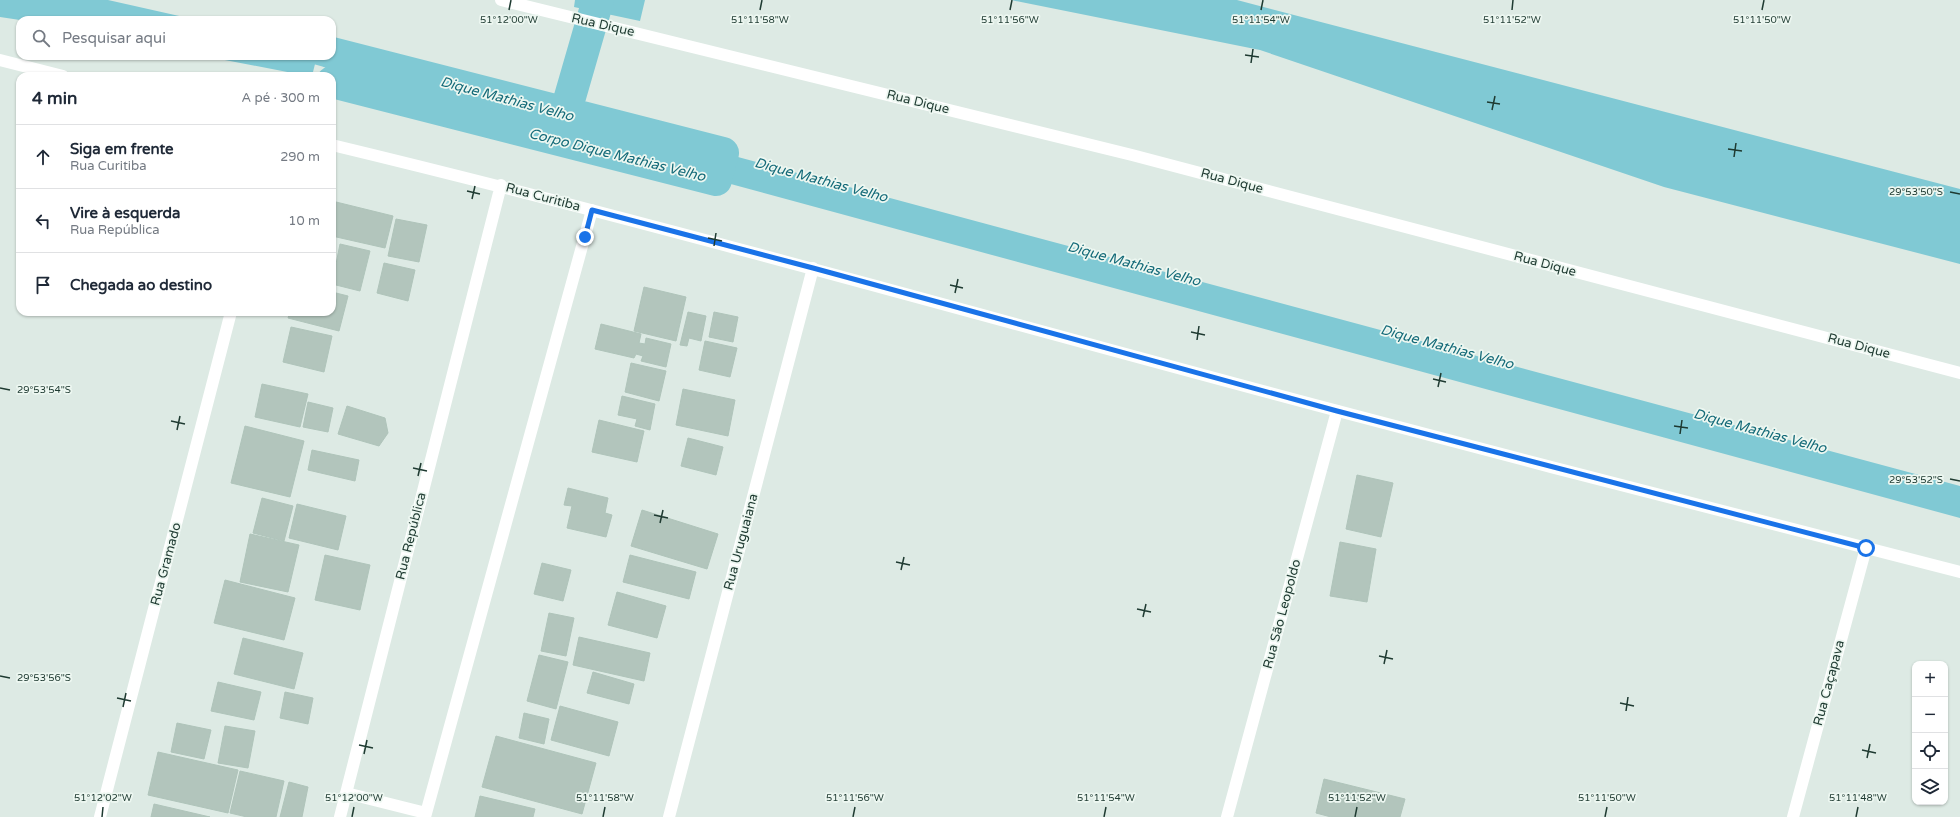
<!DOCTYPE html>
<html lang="pt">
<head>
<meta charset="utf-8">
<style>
	body { margin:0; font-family:"Varela Round",sans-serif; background:#f2f2f3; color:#1f2937 }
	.controls { position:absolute; right:12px; bottom:12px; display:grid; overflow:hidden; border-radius:8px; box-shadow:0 1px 3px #0004 }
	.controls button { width:36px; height:36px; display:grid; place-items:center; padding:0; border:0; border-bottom:1px solid #e0e1e3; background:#fff; color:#1f2937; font:20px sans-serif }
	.stop { position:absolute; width:12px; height:12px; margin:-9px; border:3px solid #1a73e8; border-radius:50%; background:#fff }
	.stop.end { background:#1a73e8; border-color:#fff; box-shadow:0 1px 4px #0008 }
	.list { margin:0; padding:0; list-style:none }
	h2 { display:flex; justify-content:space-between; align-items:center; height:52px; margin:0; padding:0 16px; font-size:17px }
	h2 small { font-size:13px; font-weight:400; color:#747a83 }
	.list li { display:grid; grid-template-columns:26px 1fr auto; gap:12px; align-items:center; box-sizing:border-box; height:64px; padding:0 16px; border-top:1px solid #e0e1e3 }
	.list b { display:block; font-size:15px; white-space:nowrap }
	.list p { margin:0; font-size:13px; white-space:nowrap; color:#747a83 }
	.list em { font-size:13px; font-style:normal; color:#747a83 }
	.icon { flex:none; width:22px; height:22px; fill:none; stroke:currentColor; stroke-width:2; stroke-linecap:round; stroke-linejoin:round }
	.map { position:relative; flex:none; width:1960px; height:817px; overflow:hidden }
	.search { position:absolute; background:#fff; box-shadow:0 1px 3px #0004; left:16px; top:16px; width:320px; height:44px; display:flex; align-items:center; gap:10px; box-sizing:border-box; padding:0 14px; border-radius:12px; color:#747a83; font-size:15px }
	.panel { position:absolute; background:#fff; box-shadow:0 1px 3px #0004; left:16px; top:72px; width:320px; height:244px; border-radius:12px }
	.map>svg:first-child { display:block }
</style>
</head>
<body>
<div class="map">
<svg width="1960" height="817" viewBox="0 0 1960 817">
	<rect width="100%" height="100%" fill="#ddeae4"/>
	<path fill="#80c9d4" d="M0,0H108L197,20H20L0,17Z
		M575,0H645L640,21L574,7Z
		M1011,0H1237L1960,189V264L1664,187L1260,50Z
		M204,56H317L312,76H308Z
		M723,153L1960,486V518L716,180Z"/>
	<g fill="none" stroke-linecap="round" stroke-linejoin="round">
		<path stroke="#80c9d4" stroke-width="9" d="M301,56L561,128L730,171"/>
		<path stroke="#80c9d4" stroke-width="32" d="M332,53L723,153L716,180L332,82
			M561,128L598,0"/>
	</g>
	<path fill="#b2c5bc" stroke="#afc4ba" d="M332,201L393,216L385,248L332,236Z
		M396,219L427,225L419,262L388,256Z
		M340,244L370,251L360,291L332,284Z
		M384,263L415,270L408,301L377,293Z
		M644,287L686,297L676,341L634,331Z
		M332,292L348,296L339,331L288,318L290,312H332Z
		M688,312L706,316L701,341L689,338L687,346L680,345Z
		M714,312L738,317L733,342L709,337Z
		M601,324L641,334L639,343L645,344L646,338L671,344L666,367L641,361L643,356L636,354L634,358L595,349Z
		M291,327L332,336L324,372L283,362Z
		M705,341L737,348L730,377L699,370Z
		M631,363L666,371L659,401L625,392Z
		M262,384L308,394L300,427L255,417Z
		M683,389L735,400L728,436L676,425Z
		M622,396L655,404L650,430L635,426L637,419L618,415Z
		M308,402L333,408L328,432L303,427Z
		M347,406L385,418L388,433L379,446L338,434Z
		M599,420L644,431L637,462L592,452Z
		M245,426L304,441L290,497L231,483Z
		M688,438L723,447L716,475L681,466Z
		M312,450L359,460L355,481L308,470Z
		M1357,475L1393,483L1381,537L1346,529Z
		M568,488L608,498L605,513L612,515L606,537L567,528L572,506L564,505Z
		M262,498L293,506L284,541L253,533Z
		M297,504L346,516L338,550L289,538Z
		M642,510L718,534L707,569L631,546Z
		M250,534L299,545L288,592L240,582Z
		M1340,542L1376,549L1367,602L1330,596Z
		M325,555L370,565L360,610L315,600Z
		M630,555L696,572L689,599L623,582Z
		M542,563L571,570L563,601L534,594Z
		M225,580L295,598L284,640L214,623Z
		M617,592L666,606L657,638L608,625Z
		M549,613L574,618L566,656L541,651Z
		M579,637L650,653L644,681L573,665Z
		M243,638L303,653L294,689L234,674Z
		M539,655L568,662L556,709L527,701Z
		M593,672L634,684L629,704L587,693Z
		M218,682L261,692L254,720L211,711Z
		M285,692L313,698L308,724L280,718Z
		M560,706L618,722L609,756L551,740Z
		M524,713L549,719L544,744L519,738Z
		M177,723L211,730L204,759L171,752Z
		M225,726L255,731L248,768L218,763Z
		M496,736L596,763L582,814L482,787Z
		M158,752L238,770L228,813L148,795Z
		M240,771L284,781L276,817H247L230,813Z
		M1324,779L1405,799L1400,817H1331L1316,813Z
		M289,782L308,787L302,817H280Z
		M480,796L535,809L533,817H475Z
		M154,804L210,817H151Z"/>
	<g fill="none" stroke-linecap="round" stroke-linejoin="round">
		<path stroke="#fff" stroke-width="12" d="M501,0L1132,155L1960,373
			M100,817L231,312
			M669,817L813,268
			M1227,817L1337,411
			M1793,817L1866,548"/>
		<path stroke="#fff" stroke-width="12" d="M0,60L63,76
			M332,145C669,226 1002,322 1338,411C1545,466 1752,519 1960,572
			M346,793L426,813
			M340,817L501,185
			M425,817L592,210"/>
	</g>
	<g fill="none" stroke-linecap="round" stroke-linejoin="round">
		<path stroke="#1a73e8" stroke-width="5" d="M585,237L592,210L813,268L1337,411L1866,548"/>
	</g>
	<path fill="none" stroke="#1e3a31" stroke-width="1.5" d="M509,10L511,0M760,10L762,0M1010,10L1012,0M1261,10L1263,0M1512,10L1513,0M1762,10L1764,0M1245,55L1259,57M1251,63L1253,49M1487,102L1500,104M1492,110L1495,96M1728,149L1742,151M1734,157L1736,143M467,191L480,194M1950,192L1960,194M472,199L475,186M708,238L722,241M714,246L716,233M950,285L963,288M955,293L958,279M1191,332L1205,335M1197,340L1199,326M1433,379L1446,382M1438,387L1441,373M0,388L10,390M171,421L185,424M1674,426L1688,428M177,430L180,416M1680,434L1682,420M413,468L427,471M418,476L421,463M1950,479L1960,481M654,515L668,518M660,523L663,510M896,562L910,565M901,570L904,557M1137,609L1151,612M1143,617L1146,604M1379,656L1393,659M1384,664L1387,650M0,676L10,678M117,698L131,701M1620,703L1634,706M123,707L126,693M1626,711L1628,697M359,745L373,748M1862,750L1876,753M364,754L367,740M1867,758L1870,744M102,817L103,807M352,817L354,807M603,817L605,807M853,817L855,807M1104,817L1106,807M1355,817L1357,807M1605,817L1607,807M1856,817L1858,807"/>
	<g text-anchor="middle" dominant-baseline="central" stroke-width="3.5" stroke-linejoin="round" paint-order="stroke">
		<g font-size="13" fill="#1e3a31" stroke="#edf7f1">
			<text transform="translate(603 25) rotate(13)">Rua Dique</text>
			<text transform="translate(918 102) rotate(14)">Rua Dique</text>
			<text transform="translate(1232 181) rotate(15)">Rua Dique</text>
			<text transform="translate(543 197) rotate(15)">Rua Curitiba</text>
			<text transform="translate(1545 264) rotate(15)">Rua Dique</text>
			<text transform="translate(1859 346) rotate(15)">Rua Dique</text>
			<text transform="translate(411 536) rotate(-76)">Rua República</text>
			<text transform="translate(741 542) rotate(-75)">Rua Uruguaiana</text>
			<text transform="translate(166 564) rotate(-75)">Rua Gramado</text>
			<text transform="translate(1282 614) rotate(-75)">Rua São Leopoldo</text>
			<text transform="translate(1829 683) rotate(-75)">Rua Caçapava</text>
		</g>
		<g font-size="14" font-style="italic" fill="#156b79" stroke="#edf7f1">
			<text transform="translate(507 99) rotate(15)">Dique Mathias Velho</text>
			<text transform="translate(617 155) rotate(14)">Corpo Dique Mathias Velho</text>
			<text transform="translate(821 180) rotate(15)">Dique Mathias Velho</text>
			<text transform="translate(1134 264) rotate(15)">Dique Mathias Velho</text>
			<text transform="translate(1447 347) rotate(15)">Dique Mathias Velho</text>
			<text transform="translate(1760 431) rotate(15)">Dique Mathias Velho</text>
		</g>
	</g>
	<g font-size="10" text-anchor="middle" fill="#1e3a31" stroke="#edf7f1" stroke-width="3.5" stroke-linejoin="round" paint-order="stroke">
		<text x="509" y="23">51°12'00"W</text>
		<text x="760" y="23">51°11'58"W</text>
		<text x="1010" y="23">51°11'56"W</text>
		<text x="1261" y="23">51°11'54"W</text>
		<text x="1512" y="23">51°11'52"W</text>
		<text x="1762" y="23">51°11'50"W</text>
		<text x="1916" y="195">29°53'50"S</text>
		<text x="44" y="393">29°53'54"S</text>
		<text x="1916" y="483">29°53'52"S</text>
		<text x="44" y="681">29°53'56"S</text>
		<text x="103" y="801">51°12'02"W</text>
		<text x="354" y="801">51°12'00"W</text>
		<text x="605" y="801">51°11'58"W</text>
		<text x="855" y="801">51°11'56"W</text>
		<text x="1106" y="801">51°11'54"W</text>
		<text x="1357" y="801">51°11'52"W</text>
		<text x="1607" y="801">51°11'50"W</text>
		<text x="1858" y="801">51°11'48"W</text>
	</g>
</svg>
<div class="controls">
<button>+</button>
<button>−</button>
<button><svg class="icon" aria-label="locate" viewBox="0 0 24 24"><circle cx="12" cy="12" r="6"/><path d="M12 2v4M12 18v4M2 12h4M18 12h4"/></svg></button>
<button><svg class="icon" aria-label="layers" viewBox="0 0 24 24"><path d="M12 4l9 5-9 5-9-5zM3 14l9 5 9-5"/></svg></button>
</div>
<div class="stop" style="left:1866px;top:548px"></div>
<div class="stop end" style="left:585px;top:237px"></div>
<div class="search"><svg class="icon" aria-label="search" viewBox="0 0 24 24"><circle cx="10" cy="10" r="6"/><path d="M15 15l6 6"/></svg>Pesquisar aqui</div>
<section class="panel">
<h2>4 min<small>A pé · 300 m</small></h2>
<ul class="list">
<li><svg class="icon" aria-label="ahead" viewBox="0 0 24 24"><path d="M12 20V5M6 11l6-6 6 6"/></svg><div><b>Siga em frente</b><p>Rua Curitiba</p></div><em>290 m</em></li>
<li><svg class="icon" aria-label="left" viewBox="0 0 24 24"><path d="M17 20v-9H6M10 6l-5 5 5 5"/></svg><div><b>Vire à esquerda</b><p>Rua República</p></div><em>10 m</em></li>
<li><svg class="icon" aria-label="arrive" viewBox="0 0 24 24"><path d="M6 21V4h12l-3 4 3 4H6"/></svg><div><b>Chegada ao destino</b></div></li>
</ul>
</section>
</div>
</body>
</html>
